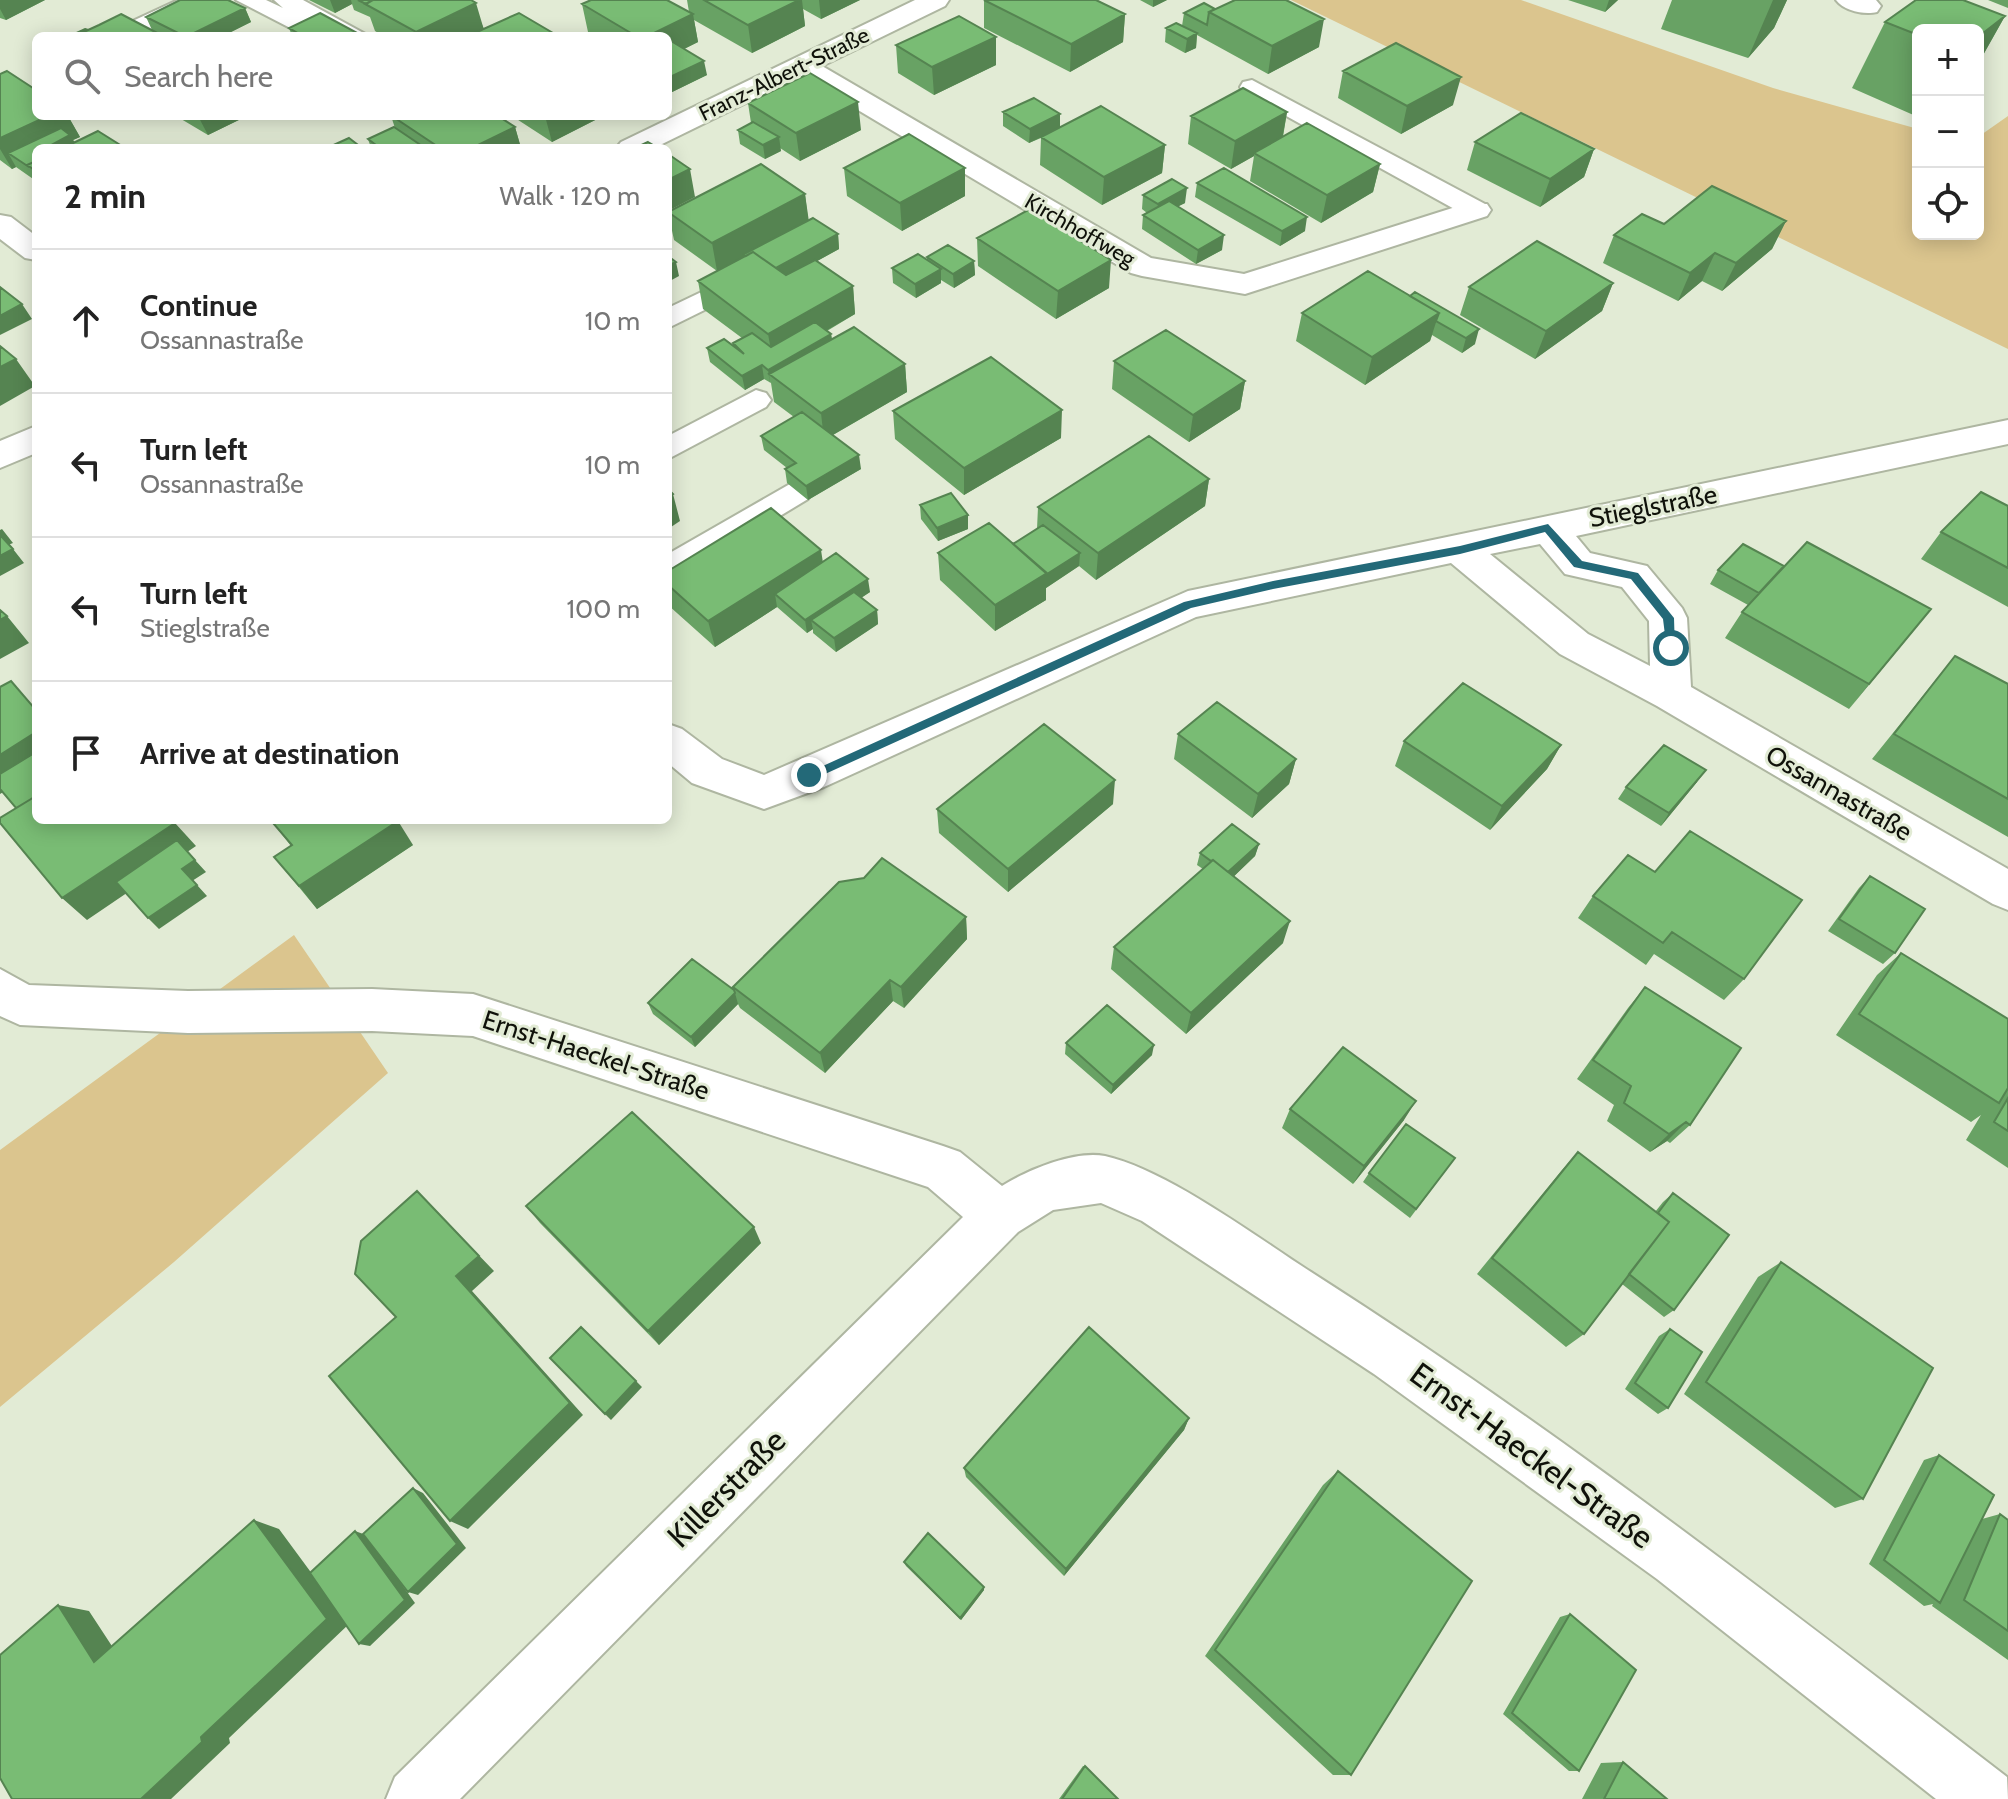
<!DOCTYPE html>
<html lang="en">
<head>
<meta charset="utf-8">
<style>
	body { margin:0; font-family:Cabin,sans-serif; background:#f6f6f6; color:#222 }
	.controls { position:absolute; right:24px; top:24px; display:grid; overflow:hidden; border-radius:12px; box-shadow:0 4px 20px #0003 }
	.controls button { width:72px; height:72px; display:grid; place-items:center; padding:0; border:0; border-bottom:2px solid #e0e0e0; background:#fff; color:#222; font:40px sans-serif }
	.stop { position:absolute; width:24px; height:24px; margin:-18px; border:6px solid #236978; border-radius:50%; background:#fff }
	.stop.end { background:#236978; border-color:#fff; box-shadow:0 2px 8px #0008 }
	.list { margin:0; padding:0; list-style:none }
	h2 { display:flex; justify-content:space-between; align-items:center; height:104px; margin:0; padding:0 32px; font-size:34px }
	h2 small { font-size:26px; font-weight:400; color:#767676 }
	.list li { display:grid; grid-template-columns:52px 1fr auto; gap:24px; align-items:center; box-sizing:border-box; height:144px; padding:0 32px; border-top:2px solid #e0e0e0 }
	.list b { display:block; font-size:30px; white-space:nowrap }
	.list p { margin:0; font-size:26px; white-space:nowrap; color:#767676 }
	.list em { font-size:26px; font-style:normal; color:#767676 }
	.icon { flex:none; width:44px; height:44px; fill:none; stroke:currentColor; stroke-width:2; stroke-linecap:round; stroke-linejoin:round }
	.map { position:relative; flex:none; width:2008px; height:1799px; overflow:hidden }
	.search { position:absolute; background:#fff; box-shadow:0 4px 20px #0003; left:32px; top:32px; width:640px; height:88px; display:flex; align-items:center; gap:20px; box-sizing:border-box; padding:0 28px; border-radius:12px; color:#767676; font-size:30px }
	.panel { position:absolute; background:#fff; box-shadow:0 4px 20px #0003; left:32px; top:144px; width:640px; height:680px; border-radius:12px }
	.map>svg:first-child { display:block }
</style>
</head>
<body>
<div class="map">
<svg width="2008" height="1799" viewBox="0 0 2008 1799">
	<rect width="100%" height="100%" fill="#e2ebd5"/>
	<path fill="#dbc58e" d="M1291,0H1521L1773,88L1918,129V234H1978V137L2008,116V349Z
		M294,935L388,1073L174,1262L0,1407V1150Z"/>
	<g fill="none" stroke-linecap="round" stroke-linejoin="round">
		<defs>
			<path id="lane" d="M178,0H207L138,36H107L111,31Z
				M236,0H266L283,8L274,0H303L369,36H339L316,24L314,32H298Z
				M1252,80L1485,204L1489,210L1485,216H1467L1243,92L1240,87L1243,82Z
				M739,274L749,276L753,282L749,288L668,328V308Z
				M756,390L766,393L771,400L766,407L668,459V436Z
				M797,480L808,483L813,491L808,499L679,577L668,581V554Z"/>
			<path id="street" d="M915,0H949L945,6L822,66L1151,258L1244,274L1465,204H1487L1491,210L1487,216L1245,294L1142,276L1131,273L801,76L654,148H616L621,142Z
				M1836,0H1876L1881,6L1877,12C1865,15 1844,11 1836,0Z
				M0,215L11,217L36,236V260L25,258L0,239Z
				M2008,420V444L1576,536L1590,553L1647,566L1682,608L1687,618L1691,687L2008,869V910L1993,904L1657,706L1560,654L1451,563L1196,617L824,787L764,809L692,783L668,763V724L682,729L722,759L764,775L1188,591ZM1540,544L1565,574L1622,587L1649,621L1650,666L1588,634L1490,554Z
				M36,426V453L0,468V441Z
				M0,969L29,985L188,991L372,989L473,994L943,1146L960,1152L1002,1186C1027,1170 1075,1150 1105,1156C1167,1170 1255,1236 1311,1272C1553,1426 1779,1602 2007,1777L2008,1799H1936L1657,1579L1374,1374L1142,1221L1101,1203L1053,1210L1018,1232L460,1799H386L395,1777L963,1217L928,1187L473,1036L372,1031L188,1033L20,1025L0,1016Z"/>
		</defs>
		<use href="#lane" stroke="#aeb6a1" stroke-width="4"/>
		<use href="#street" stroke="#aeb6a1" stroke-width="4"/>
		<use href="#lane" fill="#fff" fill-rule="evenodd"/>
		<use href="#street" fill="#fff" fill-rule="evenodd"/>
	</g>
	<path fill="#68a264" d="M0,0H45L6,20L0,18Z
		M309,0H471L484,29L558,36H383L375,31L370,17L354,10L352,4L335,13Z
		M687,0H860L821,19L803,9L805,26L752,53L694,20L698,42L684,49L707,75L668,94V36H595L588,32L582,4L689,12Z
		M984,0L1125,14L1123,42L1070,72L984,28Z
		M1140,0H1167L1153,7Z
		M1568,0H1618L1605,12Z
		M1672,0H1787L1774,28L1748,58L1661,29Z
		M1988,0H2008V8Z
		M245,8L251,22L223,36H70L88,30H152L146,17Z
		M1215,9L1319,47L1268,74L1197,35L1196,48L1185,53L1165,42L1166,28L1182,26L1184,13Z
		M2005,16L1978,64V30H1918V117L1852,88L1885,22Z
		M289,28L361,36H292Z
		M896,45L996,65L934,95L898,73Z
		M1343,71L1453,105L1401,134L1338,98Z
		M0,74L36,116H68L80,137L73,140L75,142L125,148H36V181L16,167L12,169L0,160Z
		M748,103L861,130L800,161L780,148L781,151L765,159L740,144L738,130L751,123Z
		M1003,112L1060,127L1165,145L1162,173L1102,205L1040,165L1041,138L1029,143L1003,126Z
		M1287,112L1283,137L1380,164L1373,192L1321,223L1250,181L1254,156L1231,169L1188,144L1191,116Z
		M176,116H247L208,135Z
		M391,116H498L515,127L521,148H371L368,139L395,128Z
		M512,116H603L552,142Z
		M1475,142L1594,149L1584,177L1540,207L1467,170Z
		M844,168L965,196L902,231L847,196Z
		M1197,183L1305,231L1280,246L1195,197Z
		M805,194L808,220L838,234L839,249L817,261L853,286L855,314L827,331L831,334L832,339L905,364L907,392L833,435L861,469L808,500L787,483L785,469L787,468L764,450L761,436L794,417L774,402L771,383L764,379L745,390L710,362L707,348L733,346V343L742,338L703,309L698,281L717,271L674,240L668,212Z
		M1143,195L1185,203L1178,206L1222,250L1196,264L1142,229L1143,215L1147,213L1142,209Z
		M1786,221L1772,249L1722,291L1702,281L1678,301L1603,263L1614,235L1664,224Z
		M977,238L1109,288L1056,319L978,266Z
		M927,257L974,261L975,275L954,288L941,280V283L916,298L893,283L892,268L927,260Z
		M1368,271L1475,344L1462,353L1432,335L1430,341L1365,385L1296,341L1302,313Z
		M1613,283L1602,311L1535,359L1460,315L1469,287Z
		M1114,361L1245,381L1240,409L1189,442L1112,389Z
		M893,411L1061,438L964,495L895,439Z
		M1209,479L1205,506L1096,580L1079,566L1046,588V600L995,631L940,580L938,553L1013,544L1037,529L1038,507Z
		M920,505L968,529L938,541L921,519Z
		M2008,506V607L1921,559L1941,532Z
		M823,561L870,592L861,598L877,610L878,624L836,652L813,633V629L807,633L777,607L715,647L668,605V571Z
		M1784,566L1931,609L1849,709L1725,638L1742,612L1748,605L1710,584L1718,570Z
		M1955,656L2008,684V837L1872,759Z
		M1178,734L1296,759L1289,784L1252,818L1174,759Z
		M1404,741L1561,745L1547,769L1490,830L1395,766Z
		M1697,782L1661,826L1618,799L1626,787Z
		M1113,804L1008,892L939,833L937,809Z
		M273,823L413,845L317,909L274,857L291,846Z
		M1259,844L1255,856L1234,876L1283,943L1186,1034L1111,969L1114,947L1203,869L1197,865L1200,853Z
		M1628,855L1744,979L1724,1000L1654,954L1646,965L1578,918L1593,896Z
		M1870,876L1895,953L1883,964L1828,931L1859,888Z
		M966,917L967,939L904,1008L893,1001L825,1073L740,1008L738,1004L695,1047L653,1014L648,1003L734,990L733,987Z
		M1901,953L2008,1019V1168L1966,1140L1981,1115L1971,1122L1836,1035L1877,975Z
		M1645,987L1690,1125L1670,1143L1667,1141L1650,1152L1607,1121L1614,1105L1577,1079L1628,1008Z
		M1066,1043L1152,1055L1111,1094L1065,1054Z
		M1290,1109L1404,1120L1353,1184L1282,1128Z
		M1578,1152L1655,1212L1663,1202L1673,1193L1674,1310L1664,1317L1622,1284L1584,1334L1566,1347L1477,1274L1562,1170Z
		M1455,1158L1410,1218L1363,1182L1369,1173Z
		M526,1206L761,1243L659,1345L540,1223Z
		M1781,1262L1863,1499L1835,1508L1684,1394L1758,1277Z
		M1670,1329L1668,1408L1658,1414L1625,1389L1659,1336Z
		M1189,1418L1184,1430L1064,1576L966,1477L964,1468Z
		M1939,1455L1982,1519L2000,1514L2008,1520V1660L1932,1606L1933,1604L1924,1606L1869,1564L1924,1460Z
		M1338,1471L1351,1775H1333L1205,1656L1323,1485Z
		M904,1562L984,1587V1590L961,1620L906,1566Z
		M1570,1614L1579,1771H1569L1503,1714L1560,1617Z
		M1623,1762L1667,1799H1582L1601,1763Z
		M1083,1766H1085L1118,1799H1059Z"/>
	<path fill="#558451" d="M0,0H45L6,20L0,9Z
		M330,0H351L352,4L335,13Z
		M799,0H802L805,26L752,53L748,25Z
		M819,0H860L821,19Z
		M1153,0H1167L1153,7Z
		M1609,0H1618L1605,12Z
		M1773,0H1787L1774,28L1748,58Z
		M476,3L484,30L473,36H418L416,32Z
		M245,8L251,22L223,36H188Z
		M693,14L698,42L668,57V36H648Z
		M1125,14L1123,42L1070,72L1071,44Z
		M2005,16L1978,64V37Z
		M1324,19L1319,47L1268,74L1272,46Z
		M1197,33L1196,48L1185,53L1187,39Z
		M996,37V65L934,95L932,67Z
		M704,61L707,75L668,94V78Z
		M1461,77L1453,105L1401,134L1407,106Z
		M858,102L861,130L800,161L796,133Z
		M1287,112L1282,140L1254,153V156L1231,169L1235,141Z
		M1060,114V128L1029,143L1030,129Z
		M48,116H68L80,137L73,140L78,148H36L8,153L16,167L12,169L0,149V138Z
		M198,116H247L208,135Z
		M545,116H603L552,142Z
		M515,127L521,148H472Z
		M779,137L781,151L765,159L763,145Z
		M1165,145L1162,173L1102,205L1104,177Z
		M1594,149L1584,177L1540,207L1550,179Z
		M1380,164L1373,192L1321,223L1327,195Z
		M965,168V196L902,231L900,203Z
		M690,169L695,197L668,211V180Z
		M1187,188L1185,203L1156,218L1158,204Z
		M805,194L809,222L717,271L712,243Z
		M1307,217L1305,231L1280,246L1282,231Z
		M1786,221L1772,249L1722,291L1736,263Z
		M838,234L839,249L772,286L770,272Z
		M1224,235L1222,250L1196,264L1198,250Z
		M1715,253L1702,281L1678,301L1690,273Z
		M1111,260L1109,288L1056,319L1058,291Z
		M974,261L975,275L954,288L953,274Z
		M676,262L679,276L668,282V266Z
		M941,269V283L916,298L915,284Z
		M1613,283L1602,311L1535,359L1546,331Z
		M853,286L855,314L773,361L768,334Z
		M22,304L32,319L0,335V316Z
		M1439,313L1430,341L1365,385L1372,357Z
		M1479,329L1475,344L1462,353L1466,338Z
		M831,334L833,348L769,374L770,384L768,370Z
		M16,359L35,386L0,406V367Z
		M905,364L907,392L824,440L821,413Z
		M762,365L764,379L745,390L742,376Z
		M1245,381L1240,409L1189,442L1193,415Z
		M1062,410L1061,438L964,495V468Z
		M859,455L861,469L808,500L806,486Z
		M1209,479L1205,506L1096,580L1098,553Z
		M673,494L680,521L668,529V497Z
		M968,515V529L938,541L937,528Z
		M2,529L13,543L8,545L0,535V530Z
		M13,549L24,563L0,576V556Z
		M821,550L825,576L775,594L777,607L715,647L708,621Z
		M1080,553L1079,566L1046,588V600L995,631V605Z
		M868,579L870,592L818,626L811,620L813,629L807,633L805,620Z
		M1931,609L1910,635L1849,709L1869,684Z
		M877,610L878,624L836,652L834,638Z
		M7,616L29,643L0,659V620Z
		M36,732V772L0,794V755Z
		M1561,745L1547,769L1490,830L1502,806Z
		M1296,759L1289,784L1252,818L1258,794Z
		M1706,770L1697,782L1661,826L1669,813Z
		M1115,780L1113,804L1008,892V869Z
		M398,821L413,845L317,909L299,886Z
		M175,823L196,846L87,920L62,898Z
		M1259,844L1255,856L1225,885L1228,873Z
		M195,860L206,872L192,881L182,869Z
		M197,885L207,896L159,929L148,918Z
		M966,917L967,939L904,1008L901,987Z
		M1290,921L1283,943L1186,1034L1191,1013Z
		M890,980L893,1001L825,1073L820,1053Z
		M735,993L738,1004L695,1047L691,1037Z
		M1154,1045L1152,1055L1111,1094L1113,1085Z
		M1416,1101L1404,1120L1353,1184L1364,1166Z
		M1686,1122L1667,1141L1650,1152L1669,1134Z
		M417,1191L494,1271L472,1291L583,1415L468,1529L450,1521L456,1276Z
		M754,1227L761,1243L659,1345L648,1331Z
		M636,1381L642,1387L611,1420L605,1414Z
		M1189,1418L1184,1430L1064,1576L1066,1569Z
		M413,1488L423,1493L466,1548L418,1595L408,1592Z
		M254,1520L279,1529L349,1624L229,1738L230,1743L171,1799H141L201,1737Z
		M355,1531L366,1535L415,1603L370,1646L359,1644Z
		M984,1587V1590L961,1620L960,1618Z
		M58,1605L89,1611L125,1666L94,1662Z"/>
	<path fill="#79bc74" stroke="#558451" stroke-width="2" d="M180,0H228L245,8L188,36H184L146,17Z
		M358,0H373L366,4Z
		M373,0H471L476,3L416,32L365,4Z
		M591,0H667L693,14L648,36H636L582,4Z
		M704,0H799L748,25Z
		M984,0H1096L1125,14L1071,44Z
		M1235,0H1286L1324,19L1272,46L1209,12Z
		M1916,0H1963L2005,16L1978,37V30H1918V35L1885,22Z
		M1204,3L1215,9L1209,12L1207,25L1184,13Z
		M320,13L361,35L303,36L289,28Z
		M519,13L558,36H468Z
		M121,14L163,36H75L99,25Z
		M959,16L996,37L932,67L896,45Z
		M1176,23L1197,33L1187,39L1166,28Z
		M85,29L88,30L75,36H70Z
		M671,41L704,61L668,78V42Z
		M1396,43L1461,77L1407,106L1343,71Z
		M7,71L36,90V116H48L0,138V74Z
		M810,73L858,102L796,133L748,103Z
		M1243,88L1287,112L1235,141L1191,116Z
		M1034,98L1060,114L1030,129L1003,112Z
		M1101,106L1165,145L1104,177L1041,137Z
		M1521,113L1594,149L1550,179L1475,142Z
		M392,116H498L515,127L472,148H440Z
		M753,122L779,137L763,145L738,130Z
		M1307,123L1380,164L1327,195L1254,153Z
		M394,127L425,148H380L368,139Z
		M61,128L70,135L53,144L59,148H36V161L27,165L29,167L8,153Z
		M98,131L125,148H63Z
		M909,134L965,168L900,203L844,168Z
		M349,138L362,148H327Z
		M648,142L658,148H635Z
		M668,154L690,169L668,180Z
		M36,161V171L27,165Z
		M761,164L805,194L712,243L668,212Z
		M1224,168L1307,217L1282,231L1197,183Z
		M1172,179L1187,188L1158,204L1143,195Z
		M1712,186L1786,221L1736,263L1715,253L1690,273L1614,235L1642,214L1664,224Z
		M1169,201L1224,235L1198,250L1143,215Z
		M1030,209L1111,260L1058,291L977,238Z
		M813,218L838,234L776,268L753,252L746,256L744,254Z
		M1537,241L1613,283L1546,331L1469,287Z
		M948,245L974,261L953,274L927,257Z
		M753,252L786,275L815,260L853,286L768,334L698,281Z
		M918,254L941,269L915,284L892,268Z
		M668,256L676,262L668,266Z
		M1368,271L1439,313L1372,357L1302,313Z
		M0,287L22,304L0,316Z
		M1415,292L1479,329L1466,338L1436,321L1439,313L1410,296Z
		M815,322L831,334L768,370L762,365L742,376L707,348L724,339L744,354L733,343L752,333L771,347Z
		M854,327L905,364L821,413L769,374Z
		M1166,330L1245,381L1193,415L1114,361Z
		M0,346L16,359L0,367Z
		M991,357L1062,410L964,468L893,411Z
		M802,412L859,455L806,486L785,469L796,463L761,436Z
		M1149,436L1209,479L1098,553L1038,507Z
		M668,489L673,494L668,497Z
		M1981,492L2008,506V568L1941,532Z
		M951,493L968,515L937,528L920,505Z
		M771,508L821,550L708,621L668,585V571Z
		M989,523L1047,573L995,605L938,553Z
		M1043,525L1080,553L1047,574L1013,544Z
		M0,535L13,549L0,556Z
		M1807,542L1931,609L1869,684L1742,612Z
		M1743,544L1784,566L1759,593L1718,570Z
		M836,553L868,579L805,620L775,594Z
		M854,592L877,610L834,638L811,620Z
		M0,610L7,616L0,620Z
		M1955,656L2008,684V799L1894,734Z
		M11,681L36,710V732L0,755V687Z
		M1463,683L1561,745L1502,806L1404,741Z
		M1217,702L1296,759L1258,794L1178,734Z
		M1044,724L1115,780L1008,869L937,809Z
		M1664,745L1706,770L1669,813L1626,787Z
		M36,752V796L16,808L0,789V774Z
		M36,796V820H173L175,823L62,898L0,823V818Z
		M278,820H397L398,821L299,886L274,857L292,845L273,823Z
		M1232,824L1259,844L1228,872L1213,860L1211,861L1200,853Z
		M1690,831L1802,900L1744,979L1672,932L1663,943L1593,896L1628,855L1655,872Z
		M177,840L195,860L182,869L197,885L148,918L116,882Z
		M882,858L966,917L901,987L890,980L820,1053L733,987L839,882L864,878Z
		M1213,860L1290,921L1191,1013L1114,947Z
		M1870,876L1925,909L1895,953L1839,919Z
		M1901,953L2008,1019V1088L1999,1103L1859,1014Z
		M692,959L734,990L735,993L691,1037L648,1003Z
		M1645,987L1741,1048L1690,1125L1686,1122L1669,1134L1624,1103L1631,1086L1593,1060Z
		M1107,1005L1154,1045L1113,1085L1066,1043Z
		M1343,1047L1416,1101L1364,1166L1290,1109Z
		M2008,1098V1131L1994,1122Z
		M632,1112L754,1227L648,1331L526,1206Z
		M1406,1124L1455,1158L1416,1209L1369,1173Z
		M1578,1152L1669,1222L1584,1334L1492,1258Z
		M417,1191L479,1256L456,1276L570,1403L450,1521L329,1376L396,1317L355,1274L361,1241Z
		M1673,1193L1729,1235L1674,1310L1629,1274L1669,1222L1658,1213Z
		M1781,1262L1933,1368L1863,1499L1706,1382Z
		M581,1327L636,1381L605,1414L550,1358Z
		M1089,1327L1189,1418L1066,1569L964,1468Z
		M1670,1329L1702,1352L1668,1408L1635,1383Z
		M1939,1455L1994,1495L1940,1603L1884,1560Z
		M1338,1471L1472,1581L1351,1775L1215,1650Z
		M413,1488L457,1544L408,1592L363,1534Z
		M2000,1514L2008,1520V1631L1964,1600Z
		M254,1520L327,1619L201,1737L202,1742L141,1799H12L0,1778V1655L58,1605L94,1662Z
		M355,1531L405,1600L359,1644L310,1573Z
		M928,1533L984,1587L960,1618L904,1562Z
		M1570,1614L1636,1670L1579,1771L1512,1713Z
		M1623,1762L1667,1799H1604Z
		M1085,1766L1118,1799H1062Z"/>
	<path fill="#236978" d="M1548,524L1582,561L1638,573L1674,618L1675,651H1667L1663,619L1631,579L1574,567L1545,532L1460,554L1273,589L1191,608L814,779L803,775L1184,602L1273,581L1460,546Z"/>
	<g text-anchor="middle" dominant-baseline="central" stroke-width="6" stroke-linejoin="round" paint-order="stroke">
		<g font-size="22" fill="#0f110a" stroke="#e2ebd5">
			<text transform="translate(784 74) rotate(-26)">Franz-Albert-Straße</text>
			<text transform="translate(1080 230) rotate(30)">Kirchhoffweg</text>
		</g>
		<g font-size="26" fill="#0f110a" stroke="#e2ebd5">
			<text transform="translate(1653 506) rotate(-11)">Stieglstraße</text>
			<text transform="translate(1839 793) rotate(30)">Ossannastraße</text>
			<text transform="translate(596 1055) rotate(18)">Ernst-Haeckel-Straße</text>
		</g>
		<g font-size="32" fill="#0f110a" stroke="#e2ebd5">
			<text transform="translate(1532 1455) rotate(36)">Ernst-Haeckel-Straße</text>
			<text transform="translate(726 1488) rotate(-45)">Killerstraße</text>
		</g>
	</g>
</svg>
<div class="controls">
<button>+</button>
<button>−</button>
<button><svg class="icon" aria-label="locate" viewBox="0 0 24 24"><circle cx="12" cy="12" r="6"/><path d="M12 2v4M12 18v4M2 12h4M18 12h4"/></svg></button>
</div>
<div class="stop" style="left:1671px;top:648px"></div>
<div class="stop end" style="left:809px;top:775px"></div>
<div class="search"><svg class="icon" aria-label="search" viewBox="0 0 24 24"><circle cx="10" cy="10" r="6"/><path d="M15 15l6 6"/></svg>Search here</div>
<section class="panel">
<h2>2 min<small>Walk · 120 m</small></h2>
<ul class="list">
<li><svg class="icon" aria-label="ahead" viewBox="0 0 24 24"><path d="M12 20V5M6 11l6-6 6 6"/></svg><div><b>Continue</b><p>Ossannastraße</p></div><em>10 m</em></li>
<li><svg class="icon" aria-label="left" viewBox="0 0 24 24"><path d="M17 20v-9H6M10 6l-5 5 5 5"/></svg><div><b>Turn left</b><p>Ossannastraße</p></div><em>10 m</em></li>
<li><svg class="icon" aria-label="left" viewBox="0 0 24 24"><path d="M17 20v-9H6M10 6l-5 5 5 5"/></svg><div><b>Turn left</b><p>Stieglstraße</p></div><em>100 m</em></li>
<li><svg class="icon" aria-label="arrive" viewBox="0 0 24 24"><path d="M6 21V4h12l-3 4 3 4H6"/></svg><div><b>Arrive at destination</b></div></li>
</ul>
</section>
</div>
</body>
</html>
